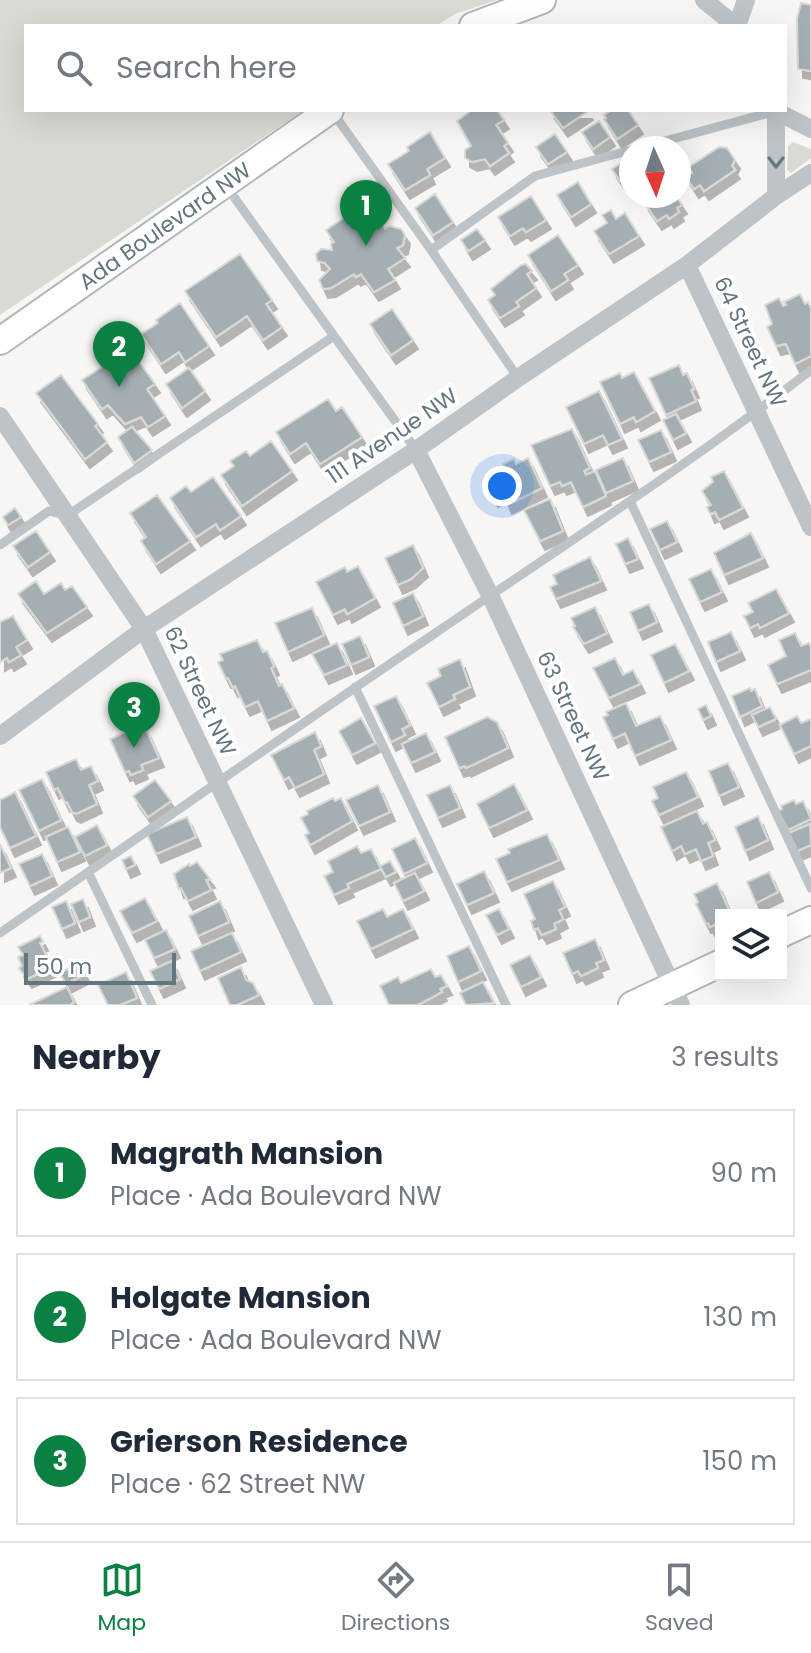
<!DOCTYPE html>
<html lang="en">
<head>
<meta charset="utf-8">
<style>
	body { margin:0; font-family:Poppins,sans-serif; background:#f2f2f3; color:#1f2937 }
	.controls { position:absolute; right:24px; bottom:24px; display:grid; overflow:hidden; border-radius:0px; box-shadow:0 8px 32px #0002 }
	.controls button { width:72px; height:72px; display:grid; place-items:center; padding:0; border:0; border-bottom:2px solid #e0e1e3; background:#fff; color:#1f2937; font:40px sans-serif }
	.compass { position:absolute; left:619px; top:136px; width:72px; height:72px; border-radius:50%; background:#fff; box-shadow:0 8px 32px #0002; rotate:177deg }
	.scale { position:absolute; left:24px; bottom:20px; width:152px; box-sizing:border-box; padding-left:8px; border:4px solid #62767e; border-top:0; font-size:22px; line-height:28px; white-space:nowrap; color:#62767e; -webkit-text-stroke:6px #fff; paint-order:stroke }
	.you { position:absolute; left:502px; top:486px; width:28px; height:28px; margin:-20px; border:6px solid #fff; border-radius:50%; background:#1a73e8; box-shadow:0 0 0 12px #1a73e833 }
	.badge { display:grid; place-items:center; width:52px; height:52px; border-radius:50%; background:#0b8043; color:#fff; font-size:26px; font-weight:700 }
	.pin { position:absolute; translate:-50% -66px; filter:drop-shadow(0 2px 4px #0008) }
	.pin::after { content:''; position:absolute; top:42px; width:28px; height:24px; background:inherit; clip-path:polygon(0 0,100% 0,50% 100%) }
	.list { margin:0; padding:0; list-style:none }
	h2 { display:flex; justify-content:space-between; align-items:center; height:104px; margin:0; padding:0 32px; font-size:34px }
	h2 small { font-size:26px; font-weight:400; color:#747a83 }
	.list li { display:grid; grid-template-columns:52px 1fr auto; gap:24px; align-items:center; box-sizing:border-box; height:128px; margin:0 16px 16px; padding:0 16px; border:2px solid #e0e1e3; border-radius:0px }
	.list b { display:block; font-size:30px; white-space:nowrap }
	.list p { margin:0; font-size:26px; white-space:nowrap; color:#747a83 }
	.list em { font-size:26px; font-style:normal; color:#747a83 }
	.icon { flex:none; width:44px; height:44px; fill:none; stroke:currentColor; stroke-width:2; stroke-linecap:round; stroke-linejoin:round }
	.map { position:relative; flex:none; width:811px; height:1005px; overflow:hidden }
	.search { position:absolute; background:#fff; box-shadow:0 8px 32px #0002; left:24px; right:24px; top:24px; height:88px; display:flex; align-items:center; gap:20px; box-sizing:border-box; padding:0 28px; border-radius:0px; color:#747a83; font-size:30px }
	.sheet { height:536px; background:#fff }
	nav { display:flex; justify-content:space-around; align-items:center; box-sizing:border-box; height:112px; border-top:2px solid #e0e1e3; background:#fff; font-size:22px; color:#747a83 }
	nav a { display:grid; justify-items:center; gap:4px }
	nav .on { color:#0b8043 }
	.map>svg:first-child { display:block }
</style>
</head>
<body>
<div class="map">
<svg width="811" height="1005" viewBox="0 0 811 1005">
	<defs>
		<filter id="shadow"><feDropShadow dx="5" dy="9" stdDeviation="0" flood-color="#0004"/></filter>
	</defs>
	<rect width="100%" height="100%" fill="#f7f6f4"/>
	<path fill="#d7dbd3" d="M0,0H497L455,14L436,26H26V110H304L0,315Z
		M793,142L811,149V158L791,173L787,170L788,146Z"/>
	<path fill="#a4afb3" stroke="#d8d8d6" stroke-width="2" filter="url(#shadow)" d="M801,3L811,5V71L798,69L797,19Z
		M472,110H497L504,120L496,125L508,143L504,146L509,153L490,166L485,159L472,162L465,158V150L471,146L457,121Z
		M550,110H587L588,111L563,128Z
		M611,110H628L638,125L617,139L604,119L606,118L604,115Z
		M599,121L610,137L593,149L582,132Z
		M430,132L445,158L427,169L430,175L405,190L388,164L409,151L407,147Z
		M555,134L567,152L548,164L536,147Z
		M719,147L727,148L735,160L732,166L735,170L704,191L700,185L694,189L686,177L692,173L689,167Z
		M628,159L631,163V174L620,181L612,169Z
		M578,182L591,204L571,217L557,195Z
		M435,194L453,222L433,235L415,208Z
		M531,196L546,220L526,232L523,228L510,236L498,217Z
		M647,196H676L682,205L677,208L679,212L669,219L667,215L657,221L644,202L649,199Z
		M367,203L385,229L390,226L401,229L405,235L403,245L397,248L405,258L388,269L395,280L374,292L361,274L356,277L354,274L331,288L323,289L319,280L330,269L325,263L317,261L316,254L321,249L332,250L331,244L334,242L326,230Z
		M611,210L616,219L625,213L639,236L609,254L594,231L607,223L602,215Z
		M477,229L485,240L468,251L461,240Z
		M558,235L578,265L564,274L568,280L551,291L528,255Z
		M240,254L272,300L266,304L282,327L263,340L247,316L216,337L185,291Z
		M526,264L532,271L527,274L536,288L516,302L519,306L500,318L488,300L495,295L491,289L521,265Z
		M800,294L805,304L808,302L811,308V356L795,364L786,344L776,346L767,327L772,324L765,305L779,298L783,306L786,305L784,302Z
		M180,303L209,346L185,362L179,352L161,364L141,334L158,323L156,320Z
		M392,309L413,340L391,355L370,324Z
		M130,349L155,384L147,389L165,416L148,427L141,417L125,424L108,405L102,409L82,380Z
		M679,365L683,375L687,373L694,389L691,390L696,401L666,415L649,378Z
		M189,368L205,391L182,408L166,384Z
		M634,372L655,411L636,422L634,417L620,424L600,382L620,373L622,378Z
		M61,375L98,424L95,426L107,442L85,459L36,393Z
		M599,391L622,439L608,445L603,435L584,444L566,407Z
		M328,399L336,411L342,407L362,437L320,464L306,443L290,454L276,432Z
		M676,414L686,433L673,440L663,420Z
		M132,427L152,450L134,463L118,437Z
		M572,429L590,468L584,471L586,475L595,471L606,496L583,507L571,482L562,486L560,482L550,486L531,445Z
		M661,430L671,452L649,462L638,440Z
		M271,441L292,471L242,506L221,475L234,466L230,461L246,451L250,456Z
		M528,458L542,488L507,505L502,493L493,498L484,479L506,468L503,464L514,459L516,464Z
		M623,458L633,481L606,493L596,470Z
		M724,471L743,508L719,520L715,512L710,514L707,507L711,505L702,491L713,482L711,477Z
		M213,477L241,516L220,530L216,524L196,537L170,498L186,486L191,492Z
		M157,495L190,541L156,564L141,541L146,537L130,513Z
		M550,499L563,531L540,541L524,510Z
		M15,508L21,517L8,525L3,517Z
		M667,521L677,542L660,550L650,529Z
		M36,531L50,552L28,567L13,546Z
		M751,533L763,558L724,575L714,553Z
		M628,538L638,559L625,564L616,544Z
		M413,545L423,568L411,579L398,585L385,558Z
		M590,557L601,581L556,599L550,587L557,584L553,575Z
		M358,566L375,598L347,614L345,609L333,615L316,582L345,567L347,572Z
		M711,569L722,592L700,602L689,579Z
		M36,581L44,594L61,583L65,590L72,586L87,607L47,633L18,594Z
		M776,589L789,613L760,628L758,624L750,628L744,616L753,612L748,603Z
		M413,593L423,616L403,626L393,603Z
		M649,604L657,622L638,631L630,612Z
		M595,607L607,633L584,644L573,627L575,626L571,618Z
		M312,608L324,635L288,652L275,623Z
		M13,616L27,640L16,647L21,655L9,662L7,658L0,662V622Z
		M731,632L740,651L716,662L708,642Z
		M795,633L801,646L809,643L811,647V670L777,684L768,665L786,656L779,640Z
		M360,636L369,657L351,665L342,644Z
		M257,640L263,652L267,651L274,666L271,668L279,686L282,684L294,708L267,721L258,701L245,707L235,686L233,688L228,678L226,679L218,662L223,660L220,654Z
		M337,643L347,665L324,675L312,654Z
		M675,644L689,671L664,683L651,655Z
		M615,658L623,675L633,670L640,684L609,698L593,668Z
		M460,659L470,687L453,695L455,699L439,707L427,683L441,676L438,669Z
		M750,688L751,691L755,689L762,706L740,717L732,696Z
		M396,696L410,725L402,729L405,735L391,742L374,706Z
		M626,703L636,726L660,716L671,740L635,756L625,733L613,739L603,717L608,715L606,712Z
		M706,705L711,716L703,720L698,709Z
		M770,707L776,719L758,727L752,715Z
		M797,716L801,723L811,719V746L794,754L780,725Z
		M487,717L497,722L508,748L466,768L465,766L459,768L445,737Z
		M361,718L375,743L352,755L339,731Z
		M139,726L141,731L146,729L159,758L141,765L143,770L131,775L129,771L125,772L110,739Z
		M315,732L321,746L314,750L324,774L295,788L289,777L284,780L271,755Z
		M426,733L435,752L411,763L402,744Z
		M76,759L81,770L91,766L98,781L89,785L97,804L76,814L72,812L67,802L65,803L58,788L54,790L46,772Z
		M728,763L739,787L719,796L709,771Z
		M686,772L698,797L659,815L652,801L658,798L653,787Z
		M42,779L61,820L39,831L19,790Z
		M155,780L171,801L148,817L133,796Z
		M514,784L527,810L489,828L477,804Z
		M378,785L390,812L359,826L346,800Z
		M450,785L460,808L438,818L427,795Z
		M15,792L36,836L10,848L0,827V800Z
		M333,798L335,801L341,798L352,821L310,845L305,835L309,833L301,818L308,814L307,811Z
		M794,800L796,804L803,801L811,819L788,830L778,811L782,809L781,806Z
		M697,811L703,824L707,822L715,840L708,843L713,856L701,861L696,849L685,854L681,846L672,851L661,827Z
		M758,816L768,840L745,851L735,827Z
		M187,817L196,837L156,854L147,834Z
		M810,824L811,845L797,851L789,833Z
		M97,825L107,845L85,856L75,837Z
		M68,827L80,852L57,862L46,837Z
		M547,834L559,860L507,882L496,859L510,853L508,849Z
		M415,838L427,863L404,874L392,849Z
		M0,844L11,868L0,873Z
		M357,846L361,853L371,849L381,869L347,884L349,888L334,895L324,876L333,872L328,861Z
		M42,854L52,876L30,886L19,864Z
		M131,856L135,865L126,869L122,860Z
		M390,861L396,872L386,877L380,866Z
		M197,862L210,879L206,880L211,890L188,901L181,888L179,889L174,874L189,864L190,866Z
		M484,871L494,893L467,905L457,884Z
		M769,872L778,892L756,903L747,882Z
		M415,873L424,891L403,901L394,883Z
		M553,881L565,907L559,910L563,919L554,924L556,929L542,935L538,928L534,930L531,921L535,919L524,894Z
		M717,883L731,915H721V922L710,927L708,923L706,924L696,904L698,902L694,894Z
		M145,898L157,921L132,933L120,911Z
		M83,899L90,917L79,922L71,904Z
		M66,901L75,923L62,929L52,907Z
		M220,901L229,922L198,936L189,916Z
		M383,909L387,917L403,909L413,929L371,949L357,921Z
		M499,909L509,929L497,935L486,915Z
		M166,930L175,949L154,958L145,940Z
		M232,933L241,952L200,971L191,951Z
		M40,936L43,942L40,943L52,967L27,979L19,968L22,966L18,957L23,955L18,947Z
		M595,939L604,960L596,963L598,968L581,976L578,971L572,974L563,953Z
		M469,946L481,971L458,982L447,956Z
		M530,955L541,977L521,987L510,965Z
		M172,961L180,979L159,989L150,971Z
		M79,963L85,974L66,984L60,973Z
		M241,967L246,980L253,983L259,995L237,1005H230L218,978Z
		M431,969L435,977L441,975L447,986L440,989L442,992L418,1005H389L380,986L398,977L401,983Z
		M126,972L137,998L120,1005H108L98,985Z
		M483,982L494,1003L466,1005L460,993Z
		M67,987L74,1002L70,1005H29Z"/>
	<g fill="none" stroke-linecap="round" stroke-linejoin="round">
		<defs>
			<path id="secondary" d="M473,26L542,0
				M0,341L330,110
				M781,934L811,920
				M632,1005L721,963"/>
		</defs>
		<use href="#secondary" stroke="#b0b7ba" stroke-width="30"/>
		<path stroke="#bdc3c6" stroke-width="9" d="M331,110L431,250
			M639,148L776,111
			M226,186L334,336
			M518,378L431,250L535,176L631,150
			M630,501L811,888
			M0,545L49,511L68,515L334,336L416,450
			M355,687L506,1005
			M88,872L152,1005
			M0,933C145,833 289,732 434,634C561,547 690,464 811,370"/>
		<path stroke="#bdc3c6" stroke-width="18" d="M704,0L736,26
			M737,26L746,0
			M776,196V111L811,129
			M687,265L811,527
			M0,416L144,629L324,1005
			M416,450L490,595L681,1005
			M0,736L144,629L416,450L518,378L687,265L776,196L811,173"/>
		<use href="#secondary" stroke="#fff" stroke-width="26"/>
	</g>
	<defs><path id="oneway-chevron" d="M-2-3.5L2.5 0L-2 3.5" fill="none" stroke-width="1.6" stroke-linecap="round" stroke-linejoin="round" transform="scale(2)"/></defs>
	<use stroke="#62767e" href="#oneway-chevron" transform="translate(776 162) rotate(90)"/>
	<g text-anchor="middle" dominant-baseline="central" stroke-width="8" stroke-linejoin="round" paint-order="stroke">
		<g font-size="22" fill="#62767e" stroke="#fff">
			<text transform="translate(165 226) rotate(-35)">Ada Boulevard NW</text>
			<text transform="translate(750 342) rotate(65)">64 Street NW</text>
			<text transform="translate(392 436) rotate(-34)">111 Avenue NW</text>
			<text transform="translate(200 691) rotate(65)">62 Street NW</text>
			<text transform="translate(573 716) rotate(65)">63 Street NW</text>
		</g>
	</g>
</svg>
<div class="controls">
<button><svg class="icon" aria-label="layers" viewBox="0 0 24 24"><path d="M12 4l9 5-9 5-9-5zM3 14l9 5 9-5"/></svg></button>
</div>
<svg class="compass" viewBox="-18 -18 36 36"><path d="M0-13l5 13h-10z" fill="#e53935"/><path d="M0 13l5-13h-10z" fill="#747a83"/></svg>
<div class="scale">50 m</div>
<div class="you"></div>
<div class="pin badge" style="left:366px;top:246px">1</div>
<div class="pin badge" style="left:119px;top:387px">2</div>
<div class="pin badge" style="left:134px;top:748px">3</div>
<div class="search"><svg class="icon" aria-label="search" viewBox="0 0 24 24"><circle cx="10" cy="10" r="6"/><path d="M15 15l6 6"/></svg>Search here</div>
</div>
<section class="sheet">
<h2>Nearby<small>3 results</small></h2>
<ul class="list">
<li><span class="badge">1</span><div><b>Magrath Mansion</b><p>Place · Ada Boulevard NW</p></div><em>90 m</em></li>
<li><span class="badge">2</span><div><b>Holgate Mansion</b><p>Place · Ada Boulevard NW</p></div><em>130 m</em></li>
<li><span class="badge">3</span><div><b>Grierson Residence</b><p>Place · 62 Street NW</p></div><em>150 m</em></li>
</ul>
</section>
<nav>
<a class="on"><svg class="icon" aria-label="map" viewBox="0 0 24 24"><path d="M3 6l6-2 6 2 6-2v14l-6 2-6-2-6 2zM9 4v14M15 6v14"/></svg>Map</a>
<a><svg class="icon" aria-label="directions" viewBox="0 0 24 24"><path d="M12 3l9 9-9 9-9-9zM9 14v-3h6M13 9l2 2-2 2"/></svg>Directions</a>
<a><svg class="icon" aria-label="saved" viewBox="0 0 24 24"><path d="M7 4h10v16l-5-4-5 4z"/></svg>Saved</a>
</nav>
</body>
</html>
